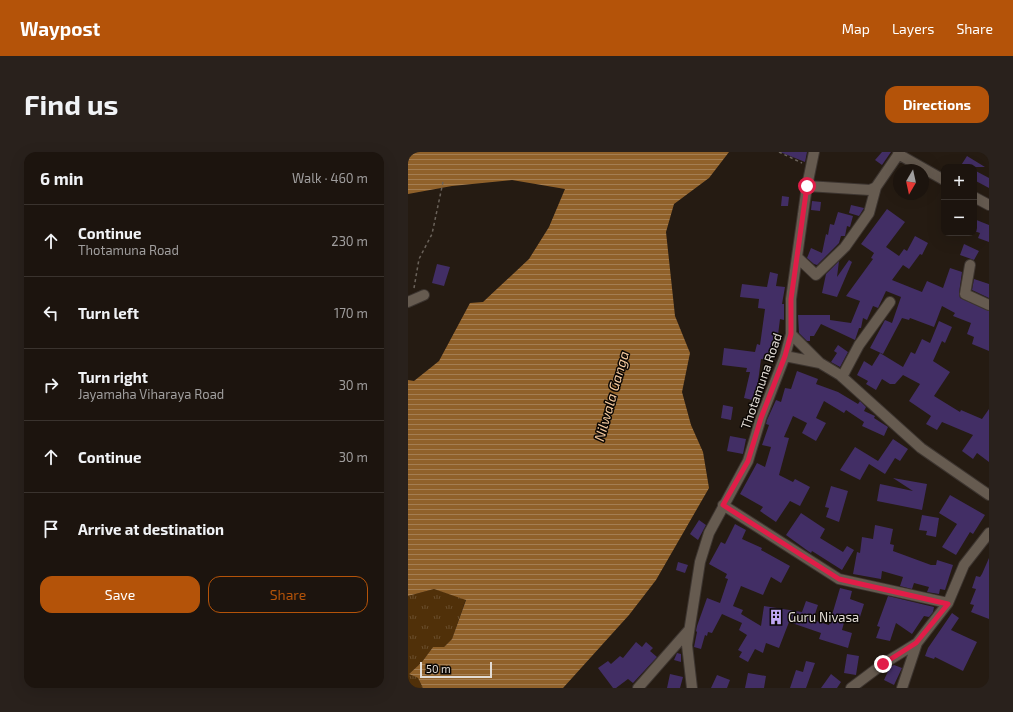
<!DOCTYPE html>
<html lang="en">
<head>
<meta charset="utf-8">
<style>
	body { margin:0; font-family:"Exo 2",sans-serif; background:#29211c; color:#f1f3f6 }
	.controls { position:absolute; right:12px; top:12px; display:grid; overflow:hidden; border-radius:8px; box-shadow:0 4px 16px #0002 }
	.controls button { width:36px; height:36px; display:grid; place-items:center; padding:0; border:0; border-bottom:1px solid #3a332e; background:#1c140e; color:#f1f3f6; font:20px sans-serif }
	.compass { position:absolute; left:485px; top:12px; width:36px; height:36px; border-radius:50%; background:#1c140e; box-shadow:0 4px 16px #0002; rotate:189deg }
	.scale { position:absolute; left:12px; bottom:10px; width:72px; box-sizing:border-box; padding-left:4px; border:2px solid #e2dcd5; border-top:0; font-size:11px; line-height:14px; white-space:nowrap; color:#e2dcd5; -webkit-text-stroke:3px #0b0704; paint-order:stroke }
	.stop { position:absolute; width:12px; height:12px; margin:-9px; border:3px solid #e11d48; border-radius:50%; background:#fff }
	.stop.end { background:#e11d48; border-color:#fff; box-shadow:0 1px 4px #0008 }
	.list { margin:0; padding:0; list-style:none }
	h2 { display:flex; justify-content:space-between; align-items:center; height:52px; margin:0; padding:0 16px; font-size:17px }
	h2 small { font-size:13px; font-weight:400; color:#a09e9e }
	.list li { display:grid; grid-template-columns:26px 1fr auto; gap:12px; align-items:center; box-sizing:border-box; height:72px; padding:0 16px; border-top:1px solid #3a332e }
	.list b { display:block; font-size:15px; white-space:nowrap }
	.list p { margin:0; font-size:13px; white-space:nowrap; color:#a09e9e }
	.list em { font-size:13px; font-style:normal; color:#a09e9e }
	.actions { display:flex; gap:8px; padding:12px 16px }
	.actions a { flex:1; padding:9px 0; border:1px solid #b45309; border-radius:12px; text-align:center; font-size:14px; color:#b45309 }
	.actions .main { background:#b45309; color:#fff }
	.icon { flex:none; width:22px; height:22px; fill:none; stroke:currentColor; stroke-width:2; stroke-linecap:round; stroke-linejoin:round }
	.map { position:relative; flex:none; width:581px; height:536px; overflow:hidden; border-radius:12px }
	header { display:flex; align-items:center; gap:24px; box-sizing:border-box; height:56px; padding:0 20px; background:#b45309; color:#fff }
	header strong { font-size:19px }
	nav { display:flex; gap:22px; margin-inline-start:auto; font-size:14px }
	.intro { display:flex; align-items:center; justify-content:space-between; box-sizing:border-box; height:96px; padding:0 24px }
	h1 { margin:0; font-size:28px }
	.button { padding:10px 18px; border-radius:12px; background:#b45309; color:#fff; font-size:14px; font-weight:700 }
	main { display:flex; gap:24px; padding:0 24px }
	aside { flex:1; background:#1c140e; border-radius:12px; box-shadow:0 4px 16px #0002 }
	.map>svg:first-child { display:block }
</style>
</head>
<body>
<header>
<strong>Waypost</strong>
<nav><a>Map</a><a>Layers</a><a>Share</a></nav>
</header>
<div class="intro"><h1>Find us</h1><a class="button">Directions</a></div>
<main>
<aside>
<h2>6 min<small>Walk · 460 m</small></h2>
<ul class="list">
<li><svg class="icon" aria-label="ahead" viewBox="0 0 24 24"><path d="M12 20V5M6 11l6-6 6 6"/></svg><div><b>Continue</b><p>Thotamuna Road</p></div><em>230 m</em></li>
<li><svg class="icon" aria-label="left" viewBox="0 0 24 24"><path d="M17 20v-9H6M10 6l-5 5 5 5"/></svg><div><b>Turn left</b></div><em>170 m</em></li>
<li><svg class="icon" aria-label="right" viewBox="0 0 24 24"><path d="M7 20v-9h11M14 6l5 5-5 5"/></svg><div><b>Turn right</b><p>Jayamaha Viharaya Road</p></div><em>30 m</em></li>
<li><svg class="icon" aria-label="ahead" viewBox="0 0 24 24"><path d="M12 20V5M6 11l6-6 6 6"/></svg><div><b>Continue</b></div><em>30 m</em></li>
<li><svg class="icon" aria-label="arrive" viewBox="0 0 24 24"><path d="M6 21V4h12l-3 4 3 4H6"/></svg><div><b>Arrive at destination</b></div></li>
</ul>
<div class="actions"><a class="main">Save</a><a>Share</a></div>
</aside>
<div class="map">
<svg width="581" height="536" viewBox="0 0 581 536">
	<defs>
		<pattern id="grass-tufts" width="24" height="20" patternUnits="userSpaceOnUse"><rect width="24" height="20" fill="#503009"/><path d="M3 7l-1-3M5 7V3M7 7l1-3M15 17l-1-3M17 17v-4M19 17l1-3" fill="none" stroke="#694d2c"/></pattern>
		<pattern id="water-rules" width="6" height="5" patternUnits="userSpaceOnUse"><rect width="6" height="5" fill="#90612a"/><path d="M0 2.5h6" fill="none" stroke="#a47e52"/></pattern>
	</defs>
	<rect width="100%" height="100%" fill="#251b12"/>
	<path fill="url(#grass-tufts)" d="M26,437L58,447L44,487L36,495H25L14,510L1,522L10,526L15,536H0V444Z"/>
	<path fill="url(#water-rules)" d="M0,0H321L301,26L266,52L258,80L267,164L282,201L274,240L283,273L295,300L301,336L248,428L221,463L155,536H15L10,526L1,522L14,510L25,495H36L44,487L58,448L26,437L0,444V228L6,229L31,209L62,151L75,150L121,107L141,75L157,37L104,28L44,34L0,42Z"/>
	<path fill="#422e65" d="M372,0H399L397,10Z
		M474,0H483L474,13L467,8Z
		M559,4L577,15H552Z
		M566,18L581,26V36L566,28Z
		M374,44L381,45L380,54H373Z
		M404,49L413,50L412,59L403,58Z
		M443,53L456,56L451,64L441,61Z
		M479,57L497,70L478,95L491,104L496,97L499,99L507,84L520,91L514,103L512,102L501,117L495,113L484,128L514,140L519,129L535,136L542,116L554,120L551,141L552,146L581,159V199L564,192L566,185L559,182L563,171L545,164L547,161L534,154L526,175L502,166L501,168L494,166L475,202L462,196L477,168L484,171L493,145L478,139L470,156L465,154L459,168L455,166L453,176H451L447,188L413,172L406,184H402V189H399L391,181L390,163H422V168L443,171L452,149L438,144L465,107L463,106L466,101L453,92Z
		M430,60L445,64L442,75L439,74L437,84H433L431,91L409,113L406,112L399,106L403,96L414,101L418,82L420,83L422,72L426,73Z
		M566,67L581,73V90L570,86L572,81L566,79Z
		M556,92L571,99L566,108L552,103Z
		M441,108L444,110L429,145L414,141L418,122L431,109L429,125Z
		M29,112L42,115L36,134L24,131Z
		M362,120L370,122L368,134L377,135L374,152H376V168L372,167L370,183H366L362,208L353,207L350,230L356,231L354,241L351,240L349,249L336,246L342,220H338L339,216L314,213L316,196L347,200L349,192L352,193L357,157L350,156L351,147L332,145L334,132L359,135Z
		M566,127L581,132V146L564,138Z
		M531,169L544,175L537,191L534,189L525,209L542,220L526,244L552,260L553,258L574,267L581,257V310L569,301L565,307L554,299L565,283L534,270L529,278L518,272L523,264L501,249L512,232L495,223L487,232H482L474,227L468,238L458,232L460,229L449,223L456,209L464,214L472,201L495,215L503,200L507,202L514,187L522,191Z
		M430,193L440,200L432,215L423,210L429,201L426,199Z
		M389,219L410,227L408,232L430,240L450,252L452,249L458,255L456,259L467,264L466,266L480,275L476,284L454,274L456,270L438,258L436,261L416,249L408,266L418,271L408,289L394,281L399,271L385,264L376,285L381,286L371,323L385,330L387,327L402,335L392,354L382,349L368,370L352,359L355,355L332,342L349,311L357,315L363,295L354,293L361,273L358,272L359,268L368,248L373,250L377,236L383,237Z
		M315,253L325,255L323,268L313,266Z
		M322,284L338,287L335,302L319,299Z
		M485,287L500,297L492,309L487,306L477,322L461,312L452,328L432,318L447,295L470,309Z
		M485,326L519,332L514,358L469,349L472,332L505,339Z
		M423,334L440,339L431,370L418,365L421,356L417,355Z
		M542,343L577,363L565,382L562,380L548,403L534,395L549,372L531,361Z
		M393,361L417,377L412,386L435,400L439,394L446,398L434,418L404,399L403,401L400,399L378,383Z
		M514,363L531,366L528,385L518,383L519,379L511,378Z
		M291,368L298,373L290,388L282,382Z
		M327,372L338,378L334,387L354,396L353,398L382,414L373,431L363,425L355,443L333,434L325,454L335,458L333,462L353,474L356,454L394,460L398,449L410,453L405,468L421,473L432,436L444,439L442,447L456,452L451,468L438,463L434,478L444,481L440,496L411,487L413,481L381,470L371,496L358,491L355,501L347,497L340,510L331,505L334,500L330,498L339,483L331,478L334,471L314,462L304,481L300,480L299,484L297,483L293,497L286,495L289,480L288,479L289,474L299,446L312,451L320,427L317,426L319,422L301,412L313,390L317,392Z
		M467,373L485,377L482,392L486,393L485,399L523,413H528L529,408L545,413L537,438L532,437L531,442L519,440L521,435L506,431L504,437L492,434L495,425L474,419L473,427L445,422L449,400L452,401L454,385L465,387Z
		M581,406V467L563,460L566,453L562,452L568,437L564,436L568,424L572,425L574,422Z
		M270,410L280,413L277,421L268,418Z
		M480,444L526,455L525,460L521,465L516,464L504,482L488,471L482,489L468,486L472,475L469,474Z
		M544,461L551,466L543,478L569,490L555,519L527,505L526,507L517,504L520,496Z
		M228,490L234,495L238,490L245,496L242,499L249,505L225,531L220,527L208,536H205L190,516L200,509L203,512L212,504L215,506Z
		M269,501L273,502V510L266,508Z
		M439,502L451,504L448,523L436,521Z
		M398,509L407,511L398,536H382L388,518L395,520Z
		M486,513L494,516L486,533L476,528L482,515Z
		M340,521L358,524L356,536H337Z
		M262,522L275,525L272,536H259Z
		M423,522L433,530L429,536H413Z
		M309,523L322,528L319,536H303Z"/>
	<g fill="none" stroke-linecap="round" stroke-linejoin="round">
		<defs>
			<path id="minor" d="M490,2L536,28
				M399,34L462,38L468,35L492,0
				M566,45L581,53
				M389,105L408,123L437,95L461,61L468,35
				M562,113L557,142L581,153
				M0,150L16,143
				M383,182L412,211L432,223L513,296L581,343
				M377,204L412,211
				M434,225L451,193L482,150
				M315,353L431,427L540,451
				M230,536L280,479
				M284,536L279,493L292,410L301,381L340,309L353,266L377,204L383,182V147L399,34L406,0
				M443,536L475,512L509,491
				M494,536L509,491L540,451L556,413L581,381"/>
		</defs>
		<use href="#minor" stroke="#3d3530" stroke-width="12"/>
		<path stroke="#6a625a" stroke-width="1.5" stroke-dasharray="3 3" stroke-linecap="butt" d="M371,0L394,11
			M6,136L11,107L24,82L35,30"/>
		<use href="#minor" stroke="#665b50" stroke-width="10"/>
	</g>
	<g fill="none" stroke-linecap="round" stroke-linejoin="round">
		<path stroke="#e11d48" stroke-width="5" d="M399,34L383,147V182L377,204L353,266L340,309L315,353L431,427L540,452L508,491L475,512"/>
	</g>
	<defs>
		<symbol id="building-bare" viewBox="-9 -9 18 18"><path d="M-4-6H4V6H1V3H-1V6H-4ZM-2.5-4.3h1.7v1.8h-1.7ZM.8-4.3h1.7v1.8H.8ZM-2.5-1h1.7V.8h-1.7ZM.8-1h1.7V.8H.8Z" fill="#c0a8f4" stroke="#0b0704" stroke-width="2.5" paint-order="stroke"/></symbol>
	</defs>
	<g fill-rule="evenodd">
		<use href="#building-bare" x="357" y="454" width="22" height="22"/>
	</g>
	<g text-anchor="middle" dominant-baseline="central" stroke-width="3" stroke-linejoin="round" paint-order="stroke">
		<g font-size="13" fill="#e2dcd5" stroke="#0b0704">
			<text transform="translate(353 229) rotate(-71)">Thotamuna Road</text>
		</g>
		<g font-size="13" fill="#e2dcd5" stroke="#0b0704" text-anchor="start">
			<text x="380" y="465">Guru Nivasa</text>
		</g>
		<g font-size="14" font-style="italic" fill="#f5ca9f" stroke="#0b0704">
			<text transform="translate(203 244) rotate(-74)">Nilwala Ganga</text>
		</g>
	</g>
</svg>
<div class="controls">
<button>+</button>
<button>−</button>
</div>
<svg class="compass" viewBox="-18 -18 36 36"><path d="M0-13l5 13h-10z" fill="#e53935"/><path d="M0 13l5-13h-10z" fill="#a09e9e"/></svg>
<div class="scale">50 m</div>
<div class="stop" style="left:399px;top:34px"></div>
<div class="stop end" style="left:475px;top:512px"></div>
</div>
</main>
</body>
</html>
